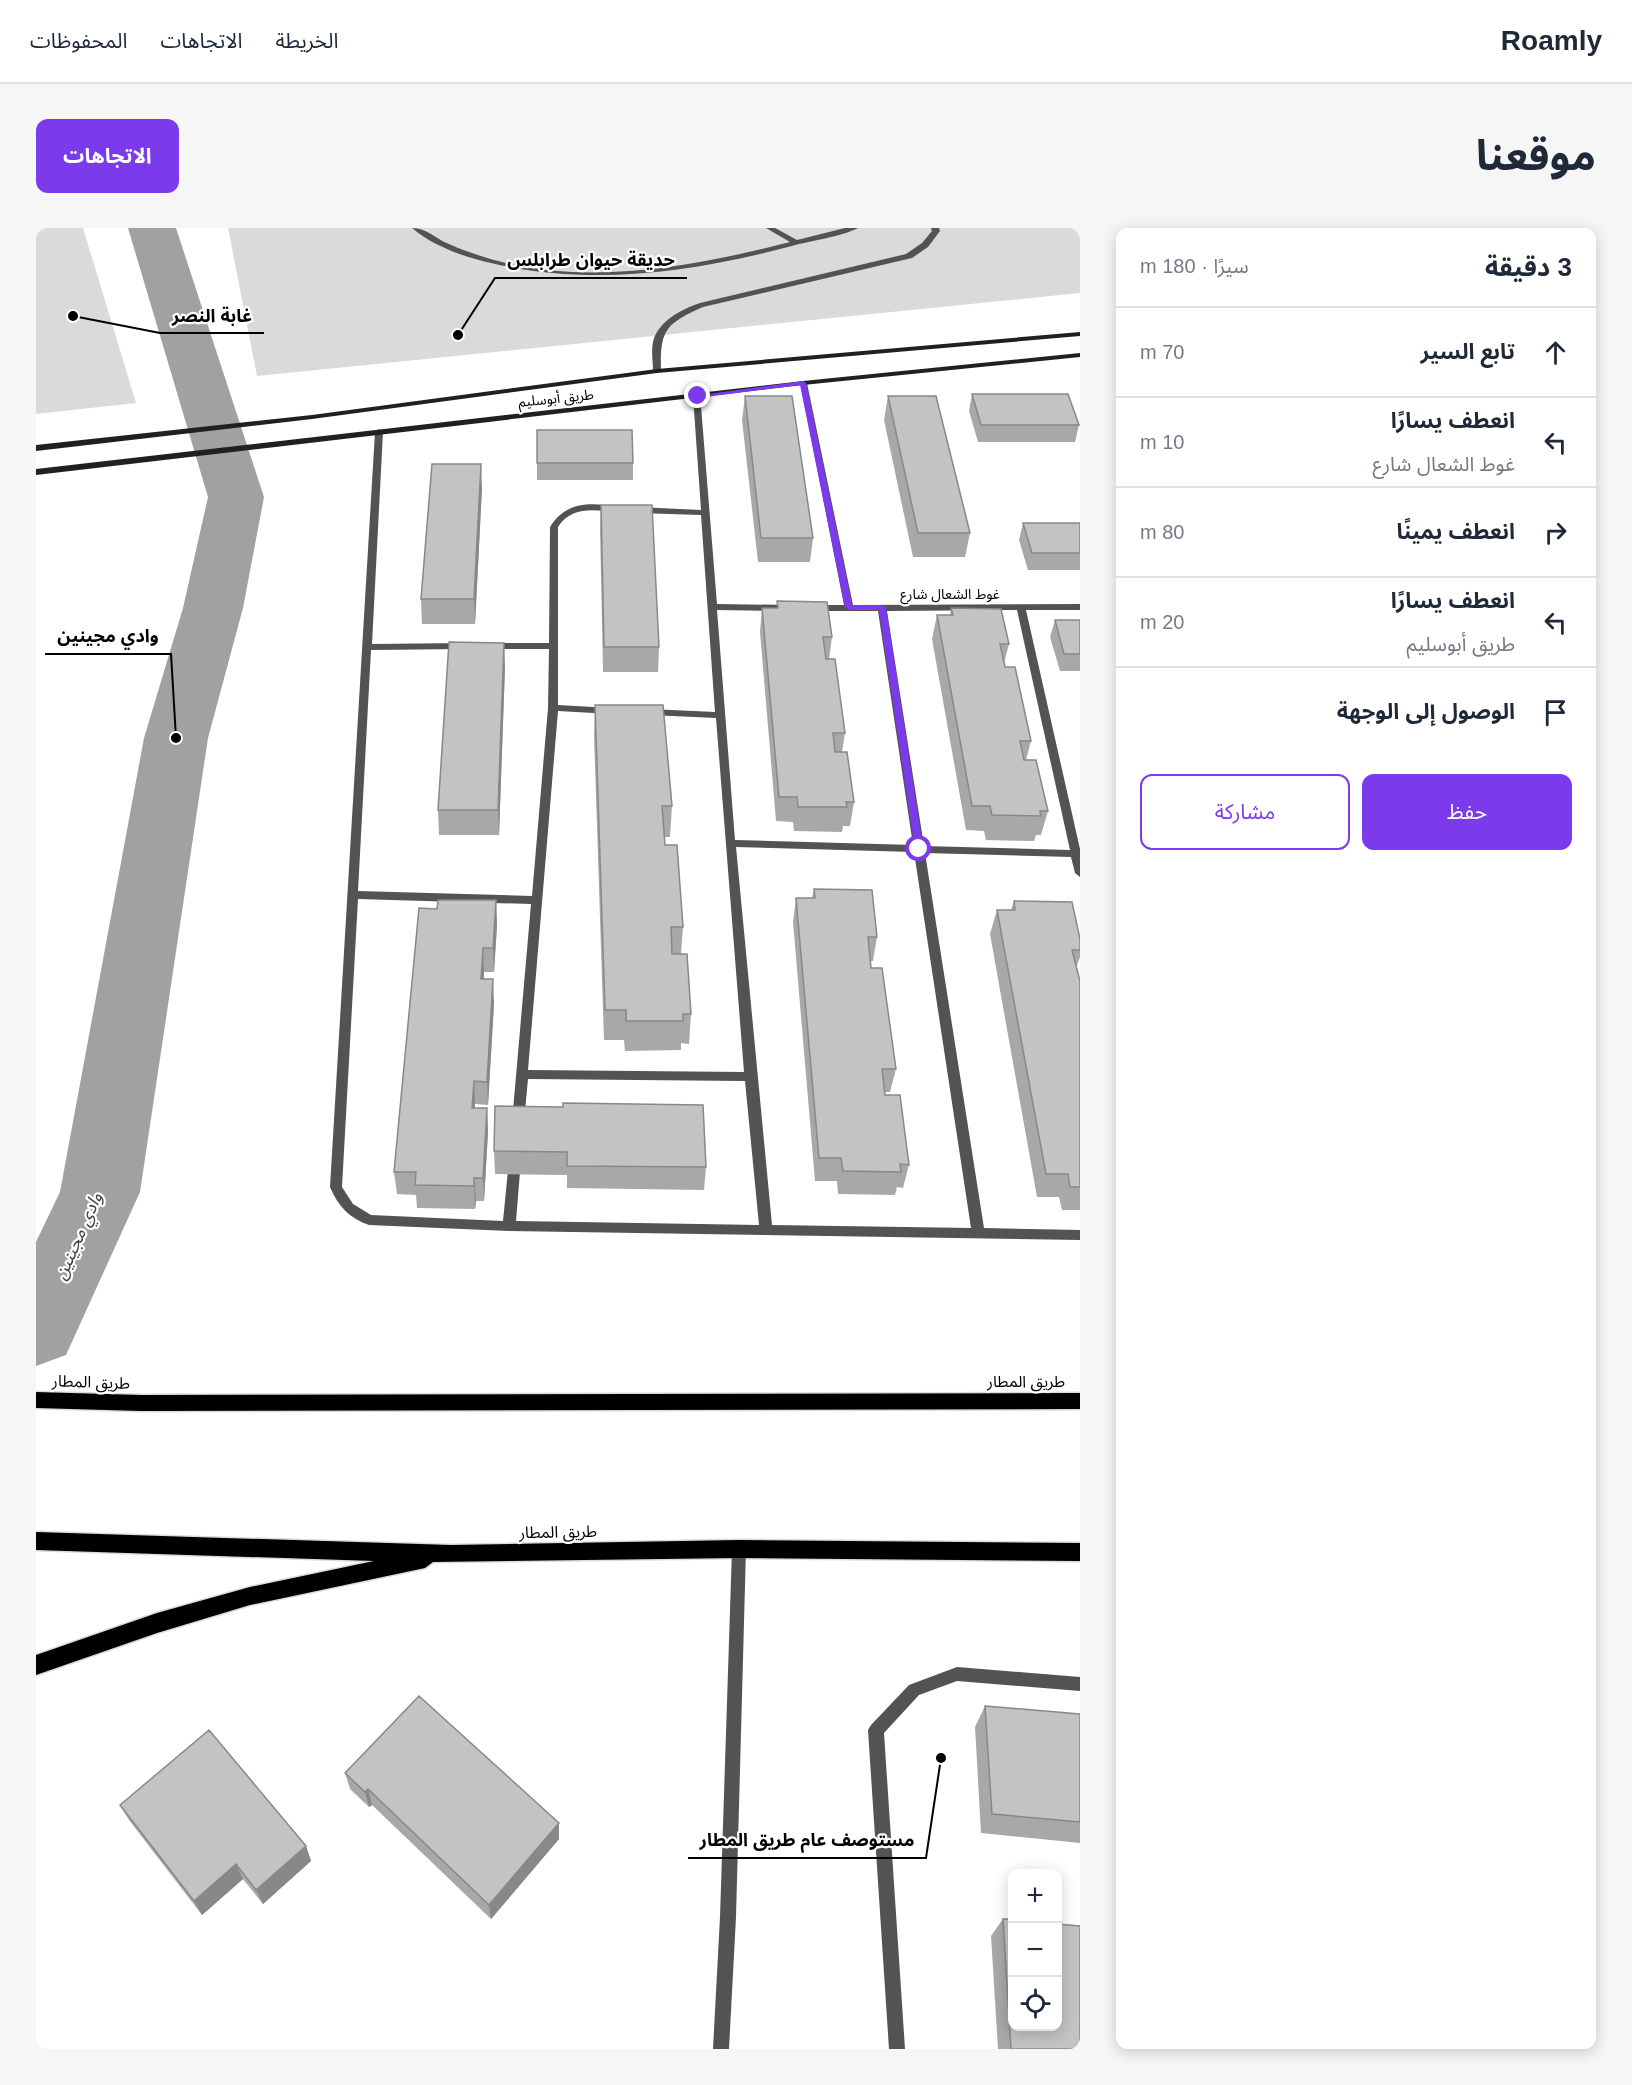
<!DOCTYPE html>
<html lang="ar">
<head>
<meta charset="utf-8">
<style>
	body { margin:0; font-family:Helvetica,"Noto Sans Arabic",sans-serif; background:#f6f6f7; color:#1f2937; direction:rtl }
	.controls { position:absolute; right:18px; bottom:18px; display:grid; overflow:hidden; border-radius:12px; box-shadow:0 3px 15px #0003 }
	.controls button { width:54px; height:54px; display:grid; place-items:center; padding:0; border:0; border-bottom:2px solid #e0e1e3; background:#fff; color:#1f2937; font:30px sans-serif }
	.stop { position:absolute; width:18px; height:18px; margin:-14px; border:4px solid #7c3aed; border-radius:50%; background:#fff }
	.stop.end { background:#7c3aed; border-color:#fff; box-shadow:0 2px 6px #0008 }
	.list { margin:0; padding:0; list-style:none }
	h2 { display:flex; justify-content:space-between; align-items:center; height:78px; margin:0; padding:0 24px; font-size:26px }
	h2 small { font-size:20px; font-weight:400; color:#747a83 }
	.list li { display:grid; grid-template-columns:39px 1fr auto; gap:18px; align-items:center; box-sizing:border-box; height:90px; padding:0 24px; border-top:2px solid #e0e1e3 }
	.list b { display:block; font-size:22px; white-space:nowrap }
	.list p { margin:0; font-size:20px; white-space:nowrap; color:#747a83 }
	.list em { font-size:20px; font-style:normal; color:#747a83 }
	.actions { display:flex; gap:12px; padding:18px 24px }
	.actions a { flex:1; padding:14px 0; border:2px solid #7c3aed; border-radius:12px; text-align:center; font-size:21px; color:#7c3aed }
	.actions .main { background:#7c3aed; color:#fff }
	.icon { flex:none; width:33px; height:33px; fill:none; stroke:currentColor; stroke-width:2; stroke-linecap:round; stroke-linejoin:round }
	.map { position:relative; flex:none; width:1044px; height:1821px; overflow:hidden; direction:ltr; border-radius:12px }
	header { display:flex; align-items:center; gap:36px; box-sizing:border-box; height:84px; padding:0 30px; background:#fff; border-bottom:2px solid #e0e1e3 }
	header strong { font-size:28px }
	nav { display:flex; gap:33px; margin-inline-start:auto; font-size:21px }
	.intro { display:flex; align-items:center; justify-content:space-between; box-sizing:border-box; height:144px; padding:0 36px }
	h1 { margin:0; font-size:42px }
	.button { padding:15px 27px; border-radius:12px; background:#7c3aed; color:#fff; font-size:21px; font-weight:700 }
	main { display:flex; gap:36px; padding:0 36px }
	aside { flex:1; background:#fff; border-radius:12px; box-shadow:0 3px 15px #0003 }
	.map>svg:first-child { display:block }
</style>
</head>
<body>
<header>
<strong>Roamly</strong>
<nav><a>الخريطة</a><a>الاتجاهات</a><a>المحفوظات</a></nav>
</header>
<div class="intro"><h1>موقعنا</h1><a class="button">الاتجاهات</a></div>
<main>
<aside>
<h2>3 دقيقة<small>سيرًا · 180 m</small></h2>
<ul class="list">
<li><svg class="icon" aria-label="ahead" viewBox="0 0 24 24"><path d="M12 20V5M6 11l6-6 6 6"/></svg><div><b>تابع السير</b></div><em>70 m</em></li>
<li><svg class="icon" aria-label="left" viewBox="0 0 24 24"><path d="M17 20v-9H6M10 6l-5 5 5 5"/></svg><div><b>انعطف يسارًا</b><p>غوط الشعال شارع</p></div><em>10 m</em></li>
<li><svg class="icon" aria-label="right" viewBox="0 0 24 24"><path d="M7 20v-9h11M14 6l5 5-5 5"/></svg><div><b>انعطف يمينًا</b></div><em>80 m</em></li>
<li><svg class="icon" aria-label="left" viewBox="0 0 24 24"><path d="M17 20v-9H6M10 6l-5 5 5 5"/></svg><div><b>انعطف يسارًا</b><p>طريق أبوسليم</p></div><em>20 m</em></li>
<li><svg class="icon" aria-label="arrive" viewBox="0 0 24 24"><path d="M6 21V4h12l-3 4 3 4H6"/></svg><div><b>الوصول إلى الوجهة</b></div></li>
</ul>
<div class="actions"><a class="main">حفظ</a><a>مشاركة</a></div>
</aside>
<div class="map">
<svg width="1044" height="1821" viewBox="0 0 1044 1821">
	<rect width="100%" height="100%" fill="#fff"/>
	<path fill="#dadada" d="M0,0H47L100,175L0,186Z
		M192,0H1044V65L221,148Z"/>
	<g fill="none" stroke-linecap="round" stroke-linejoin="round">
		<path fill="#a1a1a1" fill-rule="evenodd" d="M92,0H140L228,269L207,380L172,510L104,964L30,1127L0,1138V1014L24,964L108,510L147,380L172,269Z"/>
		<defs>
			<path id="trunk" d="M0,1164L105,1167L1044,1165V1181L105,1183L0,1180Z
				M0,1304L415,1317L703,1312L1044,1315V1333L703,1330L397,1334L389,1340L214,1377L121,1405L0,1447V1427L121,1385L214,1359L338,1333L0,1322Z"/>
		</defs>
		<use href="#trunk" stroke="#dbdbdb" stroke-width="3"/>
		<path fill="#535353" fill-rule="evenodd" d="M376,0C391,0 400,11 413,16C433,25 453,31 474,36C565,56 665,37 754,14L730,0H739L761,12L809,0H822C808,8 773,13 756,18C658,44 555,59 455,35C428,29 397,18 376,0Z
			M895,0H903L904,3L892,19L876,30L667,79C629,96 624,102 625,143L621,145L617,143C617,133 615,123 617,114C622,93 646,81 664,75L870,26L886,15L896,3Z
			M921,1439L1044,1449V1463L921,1453L883,1467L848,1505L869,1821H853L832,1502L835,1497L873,1457Z"/>
		<path fill="#535353" fill-rule="evenodd" d="M764,153L771,155L817,377L1044,376V382H990L1044,621V649L1039,645L1035,629L889,625L948,1000L1044,1002V1012L473,1003L333,997C313,990 302,978 294,959L339,204L343,201L347,204L336,416L429,415L434,418L429,421L335,422L322,663L496,668L512,480L513,421H452L447,418L452,415H513L514,299C530,273 555,274 582,279V283L579,284C557,282 536,278 522,299V477L575,480L580,483L575,486L522,483L492,842L708,844L680,490L614,487L609,484L614,481L679,484L665,287L602,285L598,282L602,279L665,282L657,168L664,166L681,376L755,377L760,380L755,383L681,382L699,612L877,617L842,383H775L770,380L775,377H808ZM981,382L1034,622L888,618L851,383ZM700,619L878,624L935,1000L736,997ZM322,671L495,676L476,894L478,897H486L488,894L492,851L709,853L723,997L480,993L485,932L483,929H475L473,932L467,993L335,987L317,976L306,959Z"/>
		<path fill="#535353" fill-rule="evenodd" d="M703,1314L708,1316L710,1321L700,1689L693,1821H677L684,1689L696,1321L698,1316Z"/>
		<path fill="#202020" fill-rule="evenodd" d="M1044,104V108L621,145L276,191L0,223V217L276,187L621,141Z
			M1044,125V129L767,157L0,247V241L767,153Z"/>
		<use href="#trunk" fill="#000" fill-rule="evenodd"/>
	</g>
	<path fill="#a8a8a8" d="M936,166L1043,197L1039,214H942L933,183Z
		M709,168L777,310L774,334H722L706,192Z
		M852,168L934,305L929,329H877L848,192Z
		M501,202L597,235V252H501Z
		M446,260L439,396H386L385,371Z
		M565,277L623,419L622,444H567L564,301Z
		M987,295H1044V342H992L983,312Z
		M741,373L796,409L793,431L809,505L806,524L818,574L814,598H807L806,604L758,603L757,594L740,593L724,404L726,380H741Z
		M915,380L973,416L968,435L995,513L990,532L1012,583L1005,607H1000L998,613L950,612L948,603L930,602L896,411L901,387H914Z
		M1019,392H1044V443H1024L1014,409Z
		M469,439L463,607H403L402,582Z
		M559,477L636,578L634,609H629V617L647,699L645,726L655,786L653,816L645,815V822L589,823L588,812H568L558,507Z
		M778,661L841,709L837,733H834L835,740L860,841L854,864H849V867L873,937L867,960L861,959L859,967L802,966L801,953H779L757,694L760,670H776Z
		M460,672L461,697L458,744H448V751L458,775L452,877L439,876V880H451L452,903L448,973H440L439,981L381,980L380,967L361,966L358,944L401,681Z
		M978,673L1044,711V729L1040,740L1044,753V982H1026L1023,969H1001L954,706L961,682H975Z
		M459,878L670,939L668,962L531,960V947L459,946L458,923Z
		M949,1478L1044,1486V1615L945,1605L939,1499Z
		M309,1545L523,1595V1611L455,1691L336,1577L333,1579L314,1561Z
		M84,1577L270,1618L275,1633L227,1676L207,1651L166,1687L93,1592Z
		M967,1691L1044,1821H962L955,1708Z"/>
	<path fill="#888" d="M445,236L446,260L439,396L438,371Z
		M468,415L469,439L463,607L462,582Z
		M460,672L461,697L458,744L457,720Z
		M447,720L448,744L446,775L445,751Z
		M457,751L458,775L452,877L451,854Z
		M438,853L439,876L438,903L436,880Z
		M451,880L452,903L448,973L447,950Z
		M438,950L440,973L439,981L438,958Z
		M332,1561L336,1577L333,1579L329,1564Z
		M523,1595V1611L455,1691L453,1677Z
		M270,1618L275,1633L227,1676L220,1662Z
		M200,1636L207,1651L166,1687L158,1673Z"/>
	<path fill="#c3c3c3" stroke="#888" stroke-width="1.5" d="M936,166H1032L1043,197H945Z
		M709,168H756L777,310H725Z
		M852,168H900L934,305H882Z
		M501,202H596L597,235H501Z
		M396,236H445L438,371H385Z
		M565,277H616L623,419H568Z
		M987,295H1044V325H996Z
		M741,373L791,374L796,409H787L790,431H799L809,505H797L799,524H811L818,574H810L811,579H762L761,569H743L726,380H742Z
		M915,380L965,381L973,416H964L969,439H979L995,513H984L988,532H1000L1012,583H1004L1005,588L956,587L954,578H936L901,387H917Z
		M1019,392H1044V426H1028Z
		M413,414L468,415L462,582H402Z
		M559,477H627L636,578H626L629,617H641L647,699H635L636,726H651L655,786H647V793H590V782H569Z
		M778,661L836,662L841,709H832L835,740H846L860,841H846L849,867H864L873,937L864,936L865,944L807,943L805,930H783L760,670H779Z
		M402,672H460L457,720H447L445,751H457L451,854L438,853L436,880H451L447,950H438V958L379,957L380,944H358L383,680L401,681Z
		M978,673L1036,674L1044,711V722H1036L1044,753V959H1034L1032,946H1010L961,682H979Z
		M527,875L667,877L670,939L531,938V924L458,923L459,878L527,879Z
		M383,1468L523,1595L453,1677L332,1561L329,1564L309,1545Z
		M949,1478L1044,1486V1594L956,1586Z
		M173,1502L270,1618L220,1662L200,1636L158,1673L84,1577Z
		M967,1691H976V1798H1022V1696L1044,1698V1821H975Z"/>
	<path fill="#7c3aed" d="M767,153L770,155L816,377H846L850,379L887,621L883,624L879,621L843,382H813L809,380L764,157L662,170L658,168Z"/>
	<g text-anchor="middle" dominant-baseline="central" stroke-width="4.5" stroke-linejoin="round" paint-order="stroke">
		<g font-size="14" fill="#000" stroke="#fff">
			<text transform="translate(520 170) rotate(-6)">طريق أبوسليم</text>
			<text x="914" y="366">غوط الشعال شارع</text>
		</g>
		<g font-size="16" fill="#000" stroke="#fff">
			<text x="990" y="1153">طريق المطار</text>
			<text transform="translate(55 1154) rotate(2)">طريق المطار</text>
			<text transform="translate(522 1304) rotate(-1)">طريق المطار</text>
		</g>
		<g font-size="18" font-style="italic" fill="#424242" stroke="#fff">
			<text transform="translate(42 1008) rotate(-66)">وادي مجينين</text>
		</g>
	</g>
	<path fill="none" stroke="#000" stroke-width="2" d="M422 107L459 50H651M37 88L124 105H228M140 510L135 426H9M905 1530L890 1630H652"/>
	<g fill="#000" stroke="#fff" stroke-width="2">
		<circle cx="422" cy="107" r="6"/>
		<circle cx="37" cy="88" r="6"/>
		<circle cx="140" cy="510" r="6"/>
		<circle cx="905" cy="1530" r="6"/>
	</g>
	<g font-size="18" text-anchor="middle" font-weight="bold" fill="#000" stroke="#fff" stroke-width="4.5" stroke-linejoin="round" paint-order="stroke">
		<text x="555" y="38">حديقة حيوان طرابلس</text>
		<text x="176" y="94">غابة النصر</text>
		<text x="72" y="414">وادي مجينين</text>
		<text x="771" y="1618">مستوصف عام طريق المطار</text>
	</g>
</svg>
<div class="controls">
<button>+</button>
<button>−</button>
<button><svg class="icon" aria-label="locate" viewBox="0 0 24 24"><circle cx="12" cy="12" r="6"/><path d="M12 2v4M12 18v4M2 12h4M18 12h4"/></svg></button>
</div>
<div class="stop" style="left:883px;top:621px"></div>
<div class="stop end" style="left:662px;top:168px"></div>
</div>
</main>
</body>
</html>
